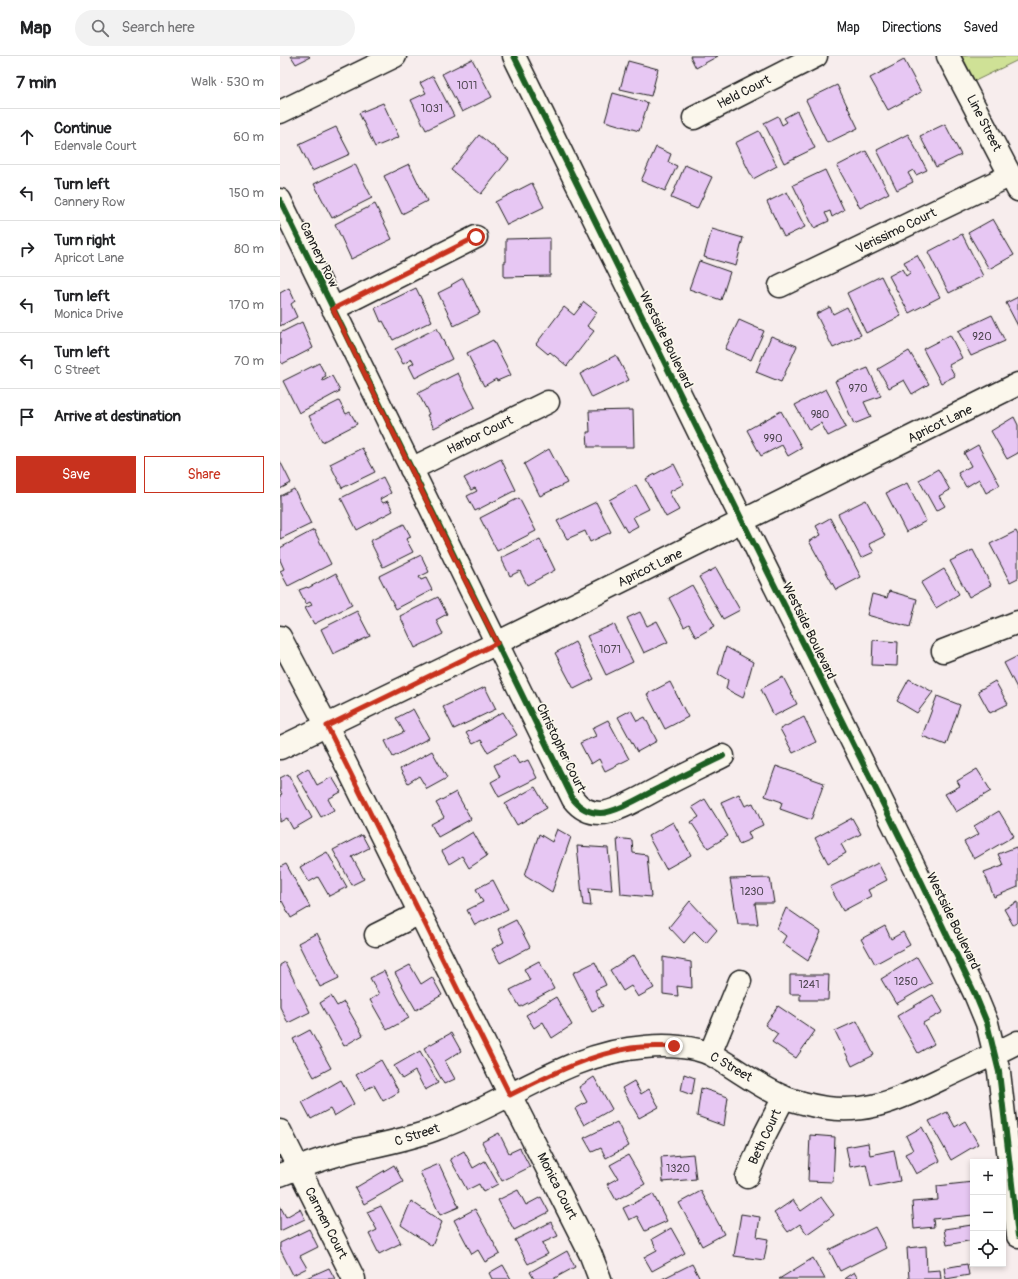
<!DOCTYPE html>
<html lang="en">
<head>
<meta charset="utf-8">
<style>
	body { margin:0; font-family:Pangolin,sans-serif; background:#f2f2f2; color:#202124 }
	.controls { position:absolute; right:12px; bottom:12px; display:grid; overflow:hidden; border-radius:0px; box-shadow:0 2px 6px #0003 }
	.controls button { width:36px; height:36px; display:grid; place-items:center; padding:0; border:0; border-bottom:1px solid #e0e0e0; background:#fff; color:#202124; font:20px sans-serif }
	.stop { position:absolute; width:12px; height:12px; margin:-9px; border:3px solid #c8321e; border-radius:50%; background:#fff }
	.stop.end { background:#c8321e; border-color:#fff; box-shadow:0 1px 4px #0008 }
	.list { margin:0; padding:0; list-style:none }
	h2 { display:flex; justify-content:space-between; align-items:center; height:52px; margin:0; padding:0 16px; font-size:17px }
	h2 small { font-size:13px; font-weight:400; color:#757577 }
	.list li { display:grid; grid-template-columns:26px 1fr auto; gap:12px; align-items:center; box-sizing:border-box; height:56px; padding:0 16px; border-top:1px solid #e0e0e0 }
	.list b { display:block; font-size:15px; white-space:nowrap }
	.list p { margin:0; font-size:13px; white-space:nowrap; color:#757577 }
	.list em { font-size:13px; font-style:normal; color:#757577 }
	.actions { display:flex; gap:8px; padding:12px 16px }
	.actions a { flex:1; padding:9px 0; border:1px solid #c8321e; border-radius:0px; text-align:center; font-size:14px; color:#c8321e }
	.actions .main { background:#c8321e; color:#fff }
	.icon { flex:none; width:22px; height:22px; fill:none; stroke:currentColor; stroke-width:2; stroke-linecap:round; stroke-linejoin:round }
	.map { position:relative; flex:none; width:738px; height:1223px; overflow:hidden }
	header { display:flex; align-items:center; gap:24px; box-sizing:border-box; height:56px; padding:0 20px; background:#fff; border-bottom:1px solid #e0e0e0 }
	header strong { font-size:19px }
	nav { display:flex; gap:22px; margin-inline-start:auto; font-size:14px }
	.search { width:280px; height:36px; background:#f2f2f2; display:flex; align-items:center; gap:10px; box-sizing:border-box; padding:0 14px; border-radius:22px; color:#757577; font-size:15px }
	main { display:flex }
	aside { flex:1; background:#fff }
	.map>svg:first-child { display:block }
</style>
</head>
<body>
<header>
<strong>Map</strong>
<div class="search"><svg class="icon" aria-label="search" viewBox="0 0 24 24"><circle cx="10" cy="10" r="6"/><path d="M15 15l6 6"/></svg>Search here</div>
<nav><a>Map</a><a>Directions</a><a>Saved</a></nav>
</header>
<main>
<aside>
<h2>7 min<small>Walk · 530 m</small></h2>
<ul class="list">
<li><svg class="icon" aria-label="ahead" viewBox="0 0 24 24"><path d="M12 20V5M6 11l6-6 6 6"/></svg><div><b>Continue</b><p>Edenvale Court</p></div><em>60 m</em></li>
<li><svg class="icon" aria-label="left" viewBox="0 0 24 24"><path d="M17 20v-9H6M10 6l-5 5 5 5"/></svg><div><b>Turn left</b><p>Cannery Row</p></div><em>150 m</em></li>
<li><svg class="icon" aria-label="right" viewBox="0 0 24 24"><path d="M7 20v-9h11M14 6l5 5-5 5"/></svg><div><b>Turn right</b><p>Apricot Lane</p></div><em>80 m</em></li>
<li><svg class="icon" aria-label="left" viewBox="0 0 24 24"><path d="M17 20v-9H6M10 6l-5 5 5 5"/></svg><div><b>Turn left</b><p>Monica Drive</p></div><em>170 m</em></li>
<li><svg class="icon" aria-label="left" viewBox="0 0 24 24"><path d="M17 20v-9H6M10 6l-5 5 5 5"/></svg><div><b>Turn left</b><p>C Street</p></div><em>70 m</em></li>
<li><svg class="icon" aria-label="arrive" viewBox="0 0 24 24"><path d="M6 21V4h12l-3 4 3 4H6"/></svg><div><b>Arrive at destination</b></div></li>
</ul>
<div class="actions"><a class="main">Save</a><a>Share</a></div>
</aside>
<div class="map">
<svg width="738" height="1223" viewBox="0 0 738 1223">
	<rect width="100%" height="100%" fill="#f7eded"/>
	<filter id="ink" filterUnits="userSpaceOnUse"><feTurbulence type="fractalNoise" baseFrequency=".025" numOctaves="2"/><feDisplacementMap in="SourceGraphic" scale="8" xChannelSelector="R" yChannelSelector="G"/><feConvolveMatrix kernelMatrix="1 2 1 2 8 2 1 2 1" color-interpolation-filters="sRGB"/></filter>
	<g filter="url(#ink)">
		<path fill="#cfe196" stroke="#767e59" d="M682,0H738V4L695,25Z"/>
		<path fill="#e7c7f3" stroke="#1c1c1c" d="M11,0H29L30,1L16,8Z
			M410,0H438L416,12Z
			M192,3L212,41L182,56L162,18Z
			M624,4L641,36L608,54L590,22Z
			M348,5L378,13L371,40L340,33Z
			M153,20L174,60L146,74L131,44L146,37L140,27Z
			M557,29L578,72L547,87L526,44Z
			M333,37L368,47L359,75L325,65Z
			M103,47L119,81L95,91L79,57Z
			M517,55L535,92L504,107L484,67L498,60L502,69L507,66L504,62Z
			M665,68L681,99L656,111L640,80Z
			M56,71L70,98L32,115L19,88Z
			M479,75L497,110L473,123L455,87Z
			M628,78L647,114L636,119L633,114L628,117L633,126L617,134L597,94Z
			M199,79L229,103L201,138L171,114Z
			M376,91L391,98L388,106L397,110L385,135L361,125Z
			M586,95L609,137L580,152L557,110Z
			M75,108L92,142L52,162L34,128Z
			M129,108L147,145L122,158L104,120Z
			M405,109L432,121L417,153L391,142Z
			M545,114L564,154L552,161L550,155L545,157L549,165L534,172L513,129Z
			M252,127L264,151L227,169L215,146Z
			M507,136L525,171L504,181L487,146Z
			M95,148L112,183L71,203L55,168Z
			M713,163L734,199L709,213L688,177Z
			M432,173L463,182L456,210L424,201Z
			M682,178L703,220L669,237L648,196Z
			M270,182V220L224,221V206H226V183Z
			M637,199L660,241L629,257L609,220L622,213L626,220L630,217L624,206Z
			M419,205L450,216L441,244L409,233Z
			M601,220L621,260L586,277L567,237Z
			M183,222L200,257L174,270L158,237L172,230L171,229Z
			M9,232L15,245L11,248L17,261L0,270V237Z
			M136,232L152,265L113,284L103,265L101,266L95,252Z
			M738,241V270L726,247Z
			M304,246L317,256L307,270L314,275L287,310L270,296L268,298L256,288L284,251L294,259Z
			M550,251L553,258L567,251L581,279L553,292L536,258Z
			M712,259L725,285L691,300L678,275Z
			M459,264L484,275L471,304L445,293Z
			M22,266L33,292L2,308L0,304V277Z
			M157,272L172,303L135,322L129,310L134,307L132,303L123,308L115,293Z
			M670,279L682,302L669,309L675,320L661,327L643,293Z
			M491,280L517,290L501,326L476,316Z
			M213,284L231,319L217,325L216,323L204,330L187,297Z
			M629,295L649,328L632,338L624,324L609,332L598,313Z
			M336,299L349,324L312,342L300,318Z
			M39,307L46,320L42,322L43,325L52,320L60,335L19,357L3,325Z
			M588,312L601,340L584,346L591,361L574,368L555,325Z
			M178,317L195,351L154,372L147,359L149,358L138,337Z
			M546,333L566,371L548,380L541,367L529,374L515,349Z
			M59,345L66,358L70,356L77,368L42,386L29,360Z
			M353,354L354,391H308L307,376H310L309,355Z
			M501,355L522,392L508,400L502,389L481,400L467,374Z
			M734,361L738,369V397L727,403L711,375Z
			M698,389L720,429L706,437L699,423L686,431L678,417L691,410L684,397Z
			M82,392L95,416L62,432L50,408Z
			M269,393L287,427L260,440L244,408Z
			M221,403L236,434L195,455L187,440L197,435L195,432L191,434L184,422Z
			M0,405L11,427L0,433Z
			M394,408L404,428L389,436L399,454L386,461L366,423Z
			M658,413L670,434L659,440L665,450L656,455L639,424Z
			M103,421L111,437L100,443L103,447L108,445L113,455L77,474L61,442Z
			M627,427L646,465L626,476L606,437Z
			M356,429L369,453L353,461L358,470L347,476L329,444Z
			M14,433L31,468L0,483V440Z
			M239,442L256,475L217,495L200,462Z
			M586,444L605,480L589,488L594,496L581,502L558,458Z
			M316,446L331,476L310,486L305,475L287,483L277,465Z
			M550,462L581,521L556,534L529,485L541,479L536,470Z
			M124,468L131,481L126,483L133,496L103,511L90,485Z
			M34,474L51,508L8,530L0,515L4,513L0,504V492Z
			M736,475L738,479V522L730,526L710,488Z
			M260,483L275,514L247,529L240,515L230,520L221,502Z
			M693,494L711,529L689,541L670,505Z
			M141,499L149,516L139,521L141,524L146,522L152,534L116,553L99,520Z
			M436,512L460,554L443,563L419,521Z
			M664,513L679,538L656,552L641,527Z
			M56,517L72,549L34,568L25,552L32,549L30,546L26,548L19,534L27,531L28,532Z
			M412,529L435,570L416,581L409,568L404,571L389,542Z
			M609,535L637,543L630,571L587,559L592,538L607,542Z
			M158,541L167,558L156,564L163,578L135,592L120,560Z
			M77,555L90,580L53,598L41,573Z
			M360,556L367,570L377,565L388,586L364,597L347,562Z
			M334,568L353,606L326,619L307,580Z
			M593,584L618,586L617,610L592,609Z
			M295,586L314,623L294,633L275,597Z
			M446,591L473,606L463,642L446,633L448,624L438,618Z
			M738,600V634L724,607Z
			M503,621L517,648L494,660L481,633Z
			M629,623L653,636L637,657L617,645Z
			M715,625L728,648L710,657L698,635Z
			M390,626L408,661L385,673L367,638Z
			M205,631L216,653L174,673L163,651Z
			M657,640L680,649L666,689L642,680Z
			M133,653L149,682L113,701L105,685L124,676L116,662Z
			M351,654L357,665L365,661L377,685L357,696L338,661Z
			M223,656L237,679L208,696L201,684L193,688L186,677Z
			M524,661L536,686L513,697L500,673Z
			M328,664L349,703L325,715L319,703L311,708L300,687L316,680L312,672Z
			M152,695L167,722L147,733L139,720L128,727L120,713Z
			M234,699L239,708L248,704L257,722L219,741L211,726L220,721L214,709Z
			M496,710L544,727L531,764L500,753L502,746L485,740Z
			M28,712L37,729L52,721L61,736L48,743L54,754L41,761L17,719Z
			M697,713L711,735L676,756L665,738L680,730L677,725Z
			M8,718L32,762L13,773L7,762L0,766V739L2,738L0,735V722Z
			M255,731L267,752L237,769L225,748Z
			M176,736L191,763L158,781L151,768L164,761L156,747Z
			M459,738L465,750L473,747L483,769L468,776L471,783L459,788L441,746Z
			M425,743L448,780L428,792L411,766L419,761L412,751Z
			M719,755L734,780L694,803L684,786L699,778L694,770Z
			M572,762L581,778L561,788L566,797L548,807L535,782Z
			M393,766L411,799L386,813L368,780Z
			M277,773L291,781L272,836L245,819L259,778L272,786Z
			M193,776L207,800L189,812L182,800L169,808L162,795Z
			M82,779L89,792L72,801L84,823L72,829L53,794Z
			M337,782L352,784L353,797L367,799L371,841L341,838Z
			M297,790L328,792L332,834L309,832L311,850L303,849Z
			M736,791L738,796V831L714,841L704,816L723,809L718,798Z
			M47,796L67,831L49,840L38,821L29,826L20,811Z
			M598,807L607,824L588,834L591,840L563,855L550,831Z
			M6,808L30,851L11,862L2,845L0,847V811Z
			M490,822L494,847H475L478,868H458L450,823Z
			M213,824L228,853L195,869L187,854L203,846L196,833Z
			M410,845L437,874L426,887L414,875L404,887L389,871Z
			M738,846V866L733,869L724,853Z
			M506,852L541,876L528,905L502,887L506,880L497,873Z
			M236,864L250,891L220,907L212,893L224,886L218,873Z
			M605,870L611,883L623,876L630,889L595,908L581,883Z
			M37,877L59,922L40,931L18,887Z
			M354,899L374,932L358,941L351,930L343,935L330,914Z
			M383,901L411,906L412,932L397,930L398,940L383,938Z
			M637,901L652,927L616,948L601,923Z
			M259,905L274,933L240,951L230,934L250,924L244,913Z
			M5,906L30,956L8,967L0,951V909Z
			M315,906L326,929L315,934L323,950L312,955L293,917Z
			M130,909L141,928L152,921L162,939L136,954L115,917Z
			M104,915L129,962L107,974L90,944L99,938L90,922Z
			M510,919H549L548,944H520V938H510Z
			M653,939L663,956L643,967L654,988L638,997L617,960Z
			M51,940L57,950L64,946L83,979L64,990L40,947Z
			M276,941L292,969L272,982L263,966L254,972L246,959Z
			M498,950L535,975L516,1002L492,986L498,978L485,969Z
			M577,965L594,999L572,1010L555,975Z
			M30,974L51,1012L34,1021L13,983Z
			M171,977L181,995L165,1005L175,1023L164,1028L144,992Z
			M140,995L158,1027L145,1034L135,1015L122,1023L114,1010Z
			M101,1004L119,1036L103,1045L94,1029L85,1034L76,1019Z
			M404,1018L415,1022L412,1039L401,1035Z
			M314,1021L332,1053L304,1069L295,1053L307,1046L299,1031Z
			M61,1024L74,1048L54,1060L50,1053L31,1063L22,1046Z
			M354,1025L361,1038L369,1033L379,1051L359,1062L342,1032Z
			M421,1032L448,1041L444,1070L417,1060Z
			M667,1056L675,1071L685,1065L698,1088L671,1104L649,1065Z
			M337,1066L349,1090L326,1102L321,1092L312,1096L304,1082Z
			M642,1071L660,1105L636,1118L625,1098L633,1094L626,1080Z
			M219,1077L229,1097L240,1092L250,1111L222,1125L202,1086Z
			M530,1079L555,1081L553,1126L528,1125Z
			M588,1087L590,1099L614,1094L620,1125L591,1131L586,1108L570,1111L566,1091Z
			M184,1095L193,1112L205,1105L218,1128L203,1136L199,1128L187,1134L170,1103Z
			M413,1098L416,1123L383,1126L381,1101Z
			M348,1099L365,1128L336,1144L327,1128L338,1122L330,1109Z
			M159,1108L179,1151L160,1159L140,1116Z
			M114,1109L123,1126L84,1148L75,1132Z
			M693,1126V1159L653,1163L654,1171L634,1173L632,1146L658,1144L657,1130Z
			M238,1134L246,1149L261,1141L269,1156L234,1174L218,1144Z
			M421,1135L444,1178L422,1190L399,1147Z
			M373,1138L387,1165L365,1175L357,1160L349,1164L343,1152Z
			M541,1141L554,1159L527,1178L520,1168L508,1176L494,1157L513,1144L521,1155Z
			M131,1145L162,1166L152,1190L121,1169Z
			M0,1150L6,1161L20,1153L25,1163L0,1175Z
			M101,1150L121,1187L99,1198L89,1178L97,1174L87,1156Z
			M195,1153L220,1198L205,1206L198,1194L192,1198L174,1164Z
			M461,1158L480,1161L477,1181L488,1183L484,1204L454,1200Z
			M271,1166L278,1180L262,1187L268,1198L248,1208L235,1184Z
			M692,1169L693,1184L667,1189L664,1173Z
			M595,1171L606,1192L560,1215L549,1194Z
			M391,1172L405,1197L372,1215L364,1201L377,1194L372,1183Z
			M29,1173L38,1191L20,1200L27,1212L13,1219L0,1193V1187Z
			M646,1190L647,1215L660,1214L661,1223H629L627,1192Z
			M287,1195L295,1211L273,1223H254L250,1216Z
			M533,1202L545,1223H499Z
			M412,1208L420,1223H382Z
			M687,1208L689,1219L666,1223L664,1212Z
			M223,1209L231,1223H212L209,1217Z
			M49,1212L55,1223H24Z
			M574,1216L578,1223H566L565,1222Z"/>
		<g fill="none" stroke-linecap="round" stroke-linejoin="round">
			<defs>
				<path id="minor" d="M234,0L463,466L633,808L695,938L707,967L719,1016L738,1180
					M668,0L738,134
					M0,56L115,0
					M414,62L536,0
					M0,144L293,743C300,752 308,757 320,757C337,757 368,737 385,729C404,719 423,710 443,700
					M500,230L731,119
					M53,253L196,181
					M131,413L268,346
					M0,581L47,670L230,1039L310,1197L320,1223
					M663,595L738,566
					M0,692L217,587L738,328
					M96,879L140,857
					M430,998L460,925
					M0,1075L74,1223
					M0,1119C25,1109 50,1100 75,1094C103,1088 130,1083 156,1073C226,1048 289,996 365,991C386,989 414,990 432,999C456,1012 479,1031 504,1041C510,1044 517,1045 523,1047C579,1063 613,1046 663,1022C688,1010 713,999 738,986
					M467,1121L484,1080L504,1041"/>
			</defs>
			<use href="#minor" stroke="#1c1c1c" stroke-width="25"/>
			<use href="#minor" stroke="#fbf7ec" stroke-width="22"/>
			<defs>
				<path id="cycleway" d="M234,0L463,466L633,808L695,938L707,967L719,1016L738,1180
					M0,144L293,743C300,752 308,757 320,757C337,757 368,737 385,729C404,719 423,710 443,700"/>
			</defs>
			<use href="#cycleway" stroke="#fbf7ec" stroke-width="8"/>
			<use href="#cycleway" stroke="#1b5e20" stroke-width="6"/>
		</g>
	</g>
	<g fill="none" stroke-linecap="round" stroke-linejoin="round" filter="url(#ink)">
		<path stroke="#c8321e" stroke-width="5" d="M196,181L53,253L184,522L217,587L47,670L230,1039C268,1020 308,999 351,992C365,990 379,991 394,990"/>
	</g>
	<g text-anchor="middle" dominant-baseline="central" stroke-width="3.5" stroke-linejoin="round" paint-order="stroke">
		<g font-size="11" fill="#4f4752">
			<text x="187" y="29">1011</text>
			<text x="152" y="52">1031</text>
			<text x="702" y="280">920</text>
			<text x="578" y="332">970</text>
			<text x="540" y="358">980</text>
			<text x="493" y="382">990</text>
			<text x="330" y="593">1071</text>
			<text x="472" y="835">1230</text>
			<text x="626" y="925">1250</text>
			<text x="529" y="928">1241</text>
			<text x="398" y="1112">1320</text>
		</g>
		<g font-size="13" fill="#1c1c1c" stroke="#fbf7ec">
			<text transform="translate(464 36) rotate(-27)">Held Court</text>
			<text transform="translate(704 67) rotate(63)">Line Street</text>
			<text transform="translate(616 175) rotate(-26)">Verissimo Court</text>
			<text transform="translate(39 199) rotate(64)">Cannery Row</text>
			<text transform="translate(386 284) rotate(64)">Westside Boulevard</text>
			<text transform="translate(660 368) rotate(-26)">Apricot Lane</text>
			<text transform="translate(200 379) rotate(-26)">Harbor Court</text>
			<text transform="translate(370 512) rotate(-26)">Apricot Lane</text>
			<text transform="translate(529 575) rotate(64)">Westside Boulevard</text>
			<text transform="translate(281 692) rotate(64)">Christopher Court</text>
			<text transform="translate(673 865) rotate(64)">Westside Boulevard</text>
			<text transform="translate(451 1011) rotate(30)">C Street</text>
			<text transform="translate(137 1079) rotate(-18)">C Street</text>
			<text transform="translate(485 1081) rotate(-65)">Beth Court</text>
			<text transform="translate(277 1130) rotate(63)">Monica Court</text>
			<text transform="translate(46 1167) rotate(63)">Carmen Court</text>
		</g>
	</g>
</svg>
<div class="controls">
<button>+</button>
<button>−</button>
<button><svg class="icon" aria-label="locate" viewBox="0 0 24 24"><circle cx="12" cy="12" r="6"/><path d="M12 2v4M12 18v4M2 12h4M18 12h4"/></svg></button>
</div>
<div class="stop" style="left:196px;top:181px"></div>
<div class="stop end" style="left:394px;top:990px"></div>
</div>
</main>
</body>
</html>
